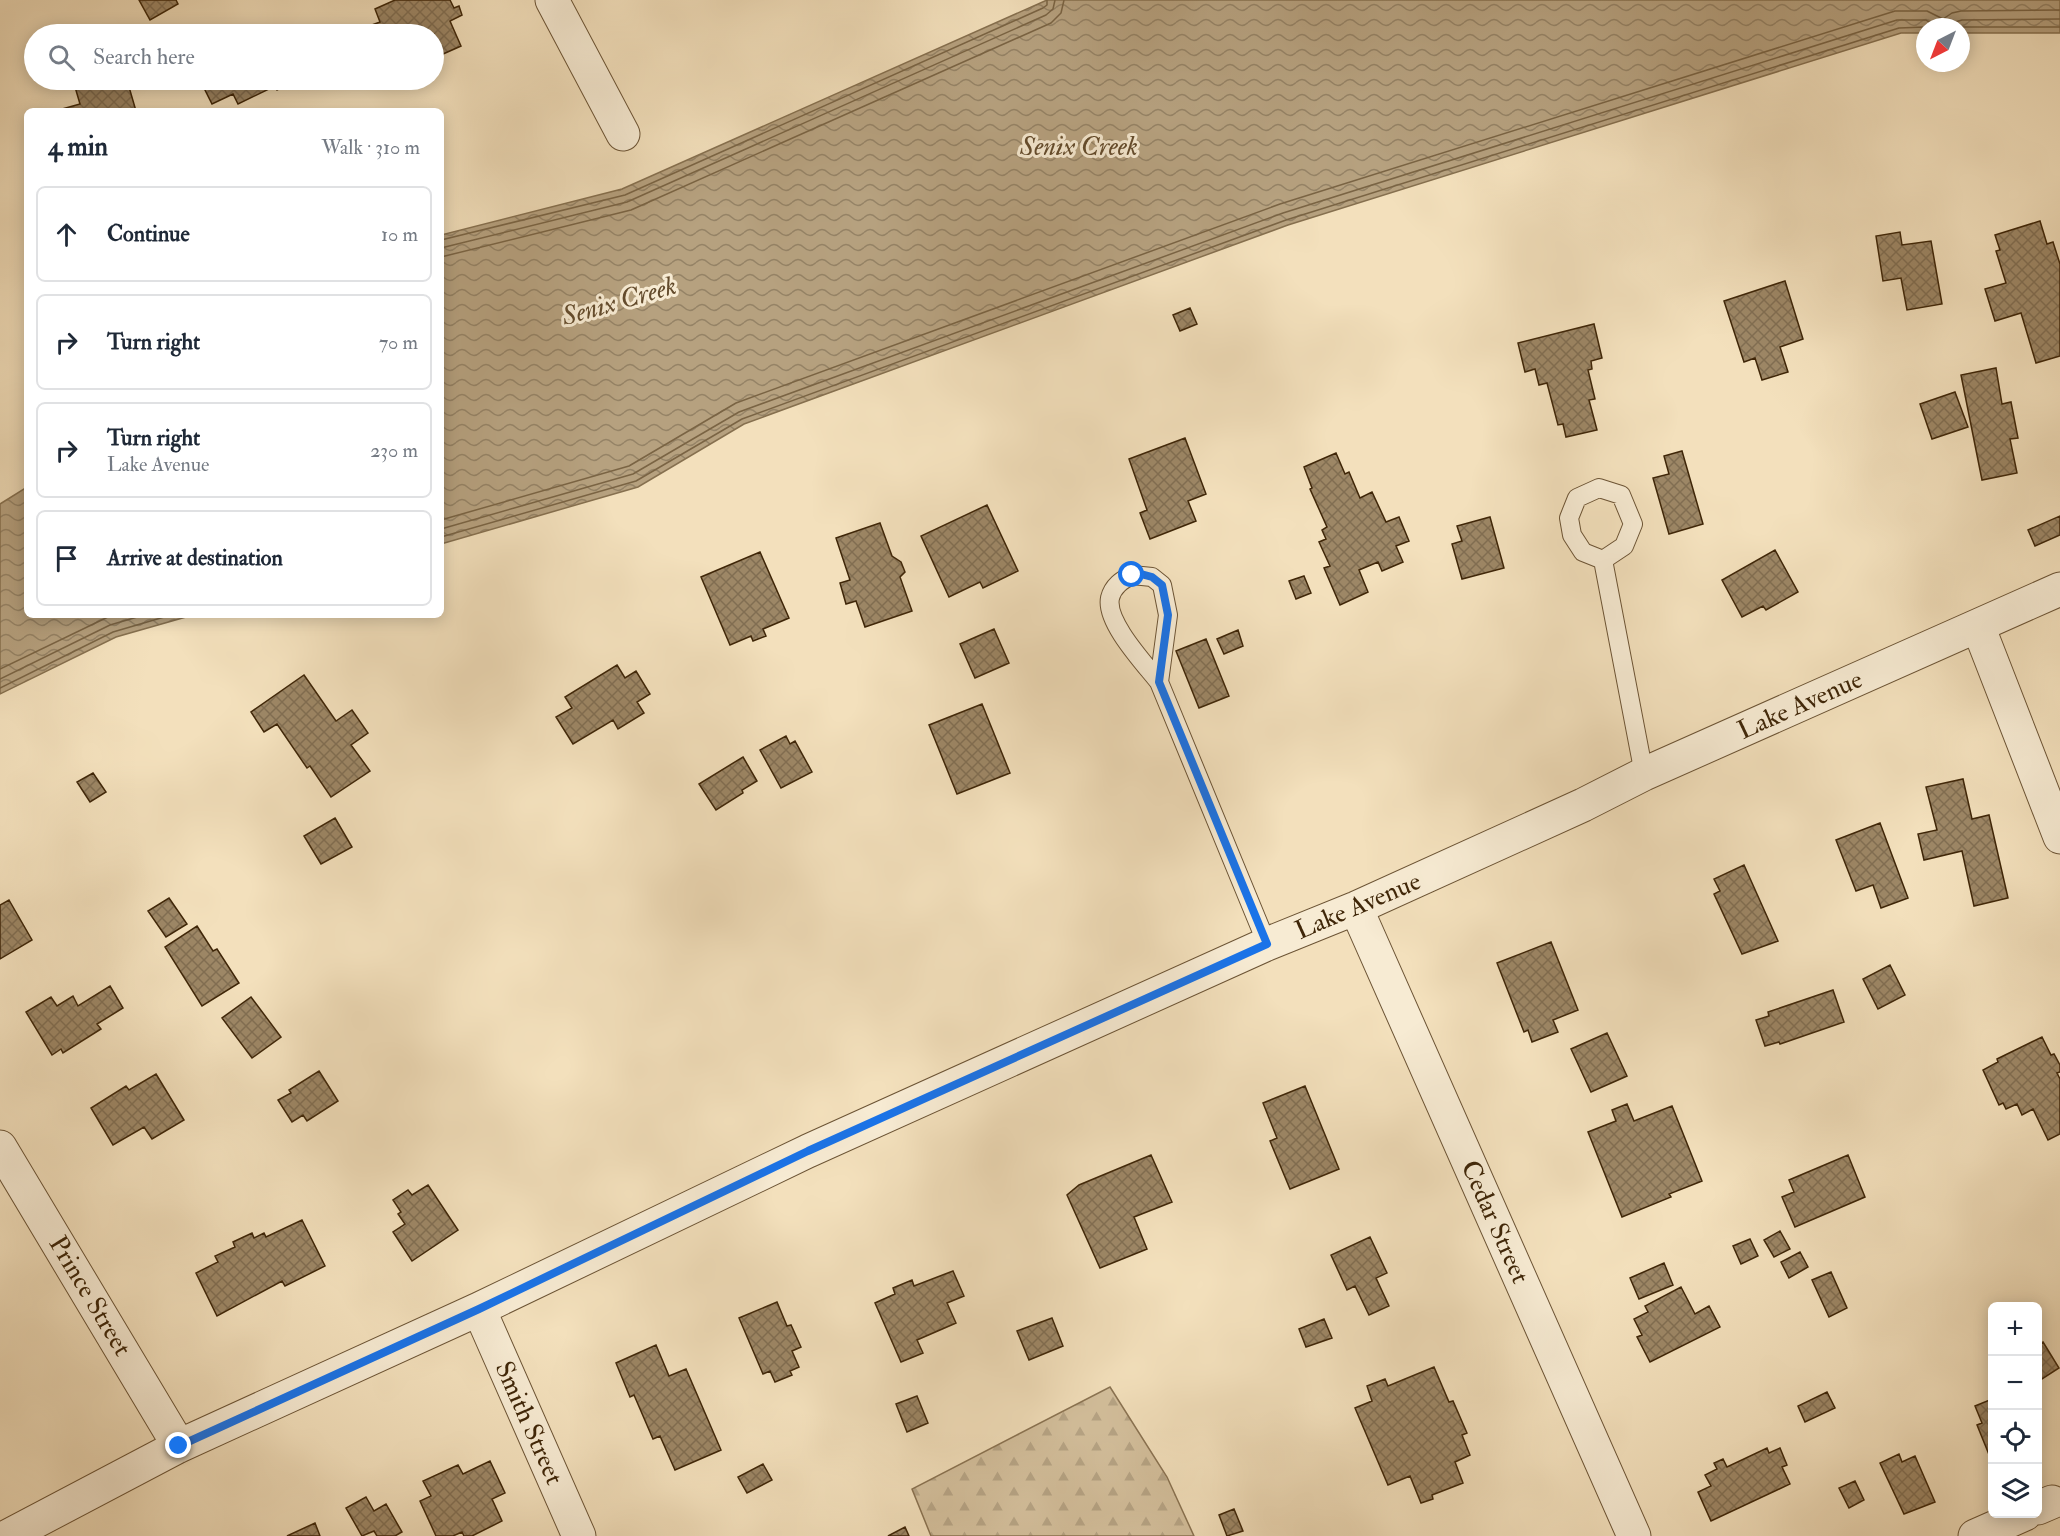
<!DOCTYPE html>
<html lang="en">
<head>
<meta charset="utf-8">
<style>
	body { margin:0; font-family:"IM FELL Double Pica",serif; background:#f2f2f3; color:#1f2937 }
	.controls { position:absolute; right:18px; bottom:18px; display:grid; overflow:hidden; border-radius:9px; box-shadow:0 3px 15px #0003 }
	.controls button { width:54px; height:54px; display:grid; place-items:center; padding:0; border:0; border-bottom:2px solid #e0e1e3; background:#fff; color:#1f2937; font:30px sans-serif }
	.compass { position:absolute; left:1916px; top:18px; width:54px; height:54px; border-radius:50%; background:#fff; box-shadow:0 3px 15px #0003; rotate:222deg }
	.stop { position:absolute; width:18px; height:18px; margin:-14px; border:4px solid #1a73e8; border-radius:50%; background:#fff }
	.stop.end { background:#1a73e8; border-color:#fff; box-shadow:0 2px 6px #0008 }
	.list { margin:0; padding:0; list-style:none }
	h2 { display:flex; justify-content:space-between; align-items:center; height:78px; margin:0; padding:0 24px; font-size:26px }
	h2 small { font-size:20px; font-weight:400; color:#747a83 }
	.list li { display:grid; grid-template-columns:39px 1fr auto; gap:18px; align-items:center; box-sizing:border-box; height:96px; margin:0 12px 12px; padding:0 12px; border:2px solid #e0e1e3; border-radius:9px }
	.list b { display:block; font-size:22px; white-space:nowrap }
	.list p { margin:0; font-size:20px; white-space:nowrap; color:#747a83 }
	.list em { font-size:20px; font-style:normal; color:#747a83 }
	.icon { flex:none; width:33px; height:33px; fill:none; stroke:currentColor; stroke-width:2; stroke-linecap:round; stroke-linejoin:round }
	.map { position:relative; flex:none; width:2060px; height:1536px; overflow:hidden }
	.search { position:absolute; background:#fff; box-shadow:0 3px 15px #0003; left:24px; top:24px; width:420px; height:66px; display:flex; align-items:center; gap:15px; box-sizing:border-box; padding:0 21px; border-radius:33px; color:#747a83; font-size:22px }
	.panel { position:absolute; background:#fff; box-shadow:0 3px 15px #0003; left:24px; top:108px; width:420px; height:510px; border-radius:9px }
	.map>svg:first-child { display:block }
</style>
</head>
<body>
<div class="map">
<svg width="2060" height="1536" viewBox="0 0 2060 1536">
	<defs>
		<pattern id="forest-firs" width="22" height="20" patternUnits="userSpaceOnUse" patternTransform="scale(1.5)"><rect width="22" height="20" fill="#d4c09d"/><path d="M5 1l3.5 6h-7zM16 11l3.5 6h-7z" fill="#b7a586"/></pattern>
		<pattern id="water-waves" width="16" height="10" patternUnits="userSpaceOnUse" patternTransform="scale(1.5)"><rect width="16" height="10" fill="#b6a17f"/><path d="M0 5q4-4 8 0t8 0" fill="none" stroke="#958366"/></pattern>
		<pattern id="building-cross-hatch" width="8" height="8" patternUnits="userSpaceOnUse" patternTransform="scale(1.5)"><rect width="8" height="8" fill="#9d8766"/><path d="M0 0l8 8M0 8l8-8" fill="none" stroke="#816e52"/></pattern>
	</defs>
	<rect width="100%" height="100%" fill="#f3e0bc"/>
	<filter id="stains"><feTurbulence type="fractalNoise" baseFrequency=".00333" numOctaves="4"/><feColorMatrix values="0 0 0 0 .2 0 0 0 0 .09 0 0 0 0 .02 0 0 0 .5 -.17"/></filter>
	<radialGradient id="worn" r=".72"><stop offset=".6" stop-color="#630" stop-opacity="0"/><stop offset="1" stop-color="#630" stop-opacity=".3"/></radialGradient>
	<path fill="url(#forest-firs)" stroke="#8a7352" stroke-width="1.5" d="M1110,1387L1167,1477L1194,1536H931L912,1489Z"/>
	<path fill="url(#water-waves)" stroke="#86704f" stroke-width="1.5" d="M1047,0H2060V33H1961V27H1925V33H1901L1288,225L744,424L638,487L441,544V235L622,189Z
		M27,487V615H193L116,637L0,694V504Z"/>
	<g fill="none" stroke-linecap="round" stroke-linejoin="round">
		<path stroke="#7a6444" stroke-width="1.5" d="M1950,27L1955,22L1962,20L2060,19
			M1961,27H2060
			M441,240L625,195L1043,8L1047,5V0
			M441,248L627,202L1046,15L1053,9L1055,0
			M441,257L631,210L1051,23L1061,13L1064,0
			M441,520L629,466L736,403L1280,204L1895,11H1927L1943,19L1952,13L1961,11L2060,10
			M441,529L633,474L739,412L1283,213L1897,20H1926L1936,27
			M441,537L636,481L742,419L1286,220L1899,28L1925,27
			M0,669L112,615
			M0,679L110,625L144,615
			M0,688L113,632L171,615"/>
	</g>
	<path fill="url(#building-cross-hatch)" stroke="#3f2608" stroke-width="1.5" d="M139,0H176L178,4L150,20Z
		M395,0H450L454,8L459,6L462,15L450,21L461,46L434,58V34H377L372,25L380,22L375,9Z
		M73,80H127L136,111H55L80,104Z
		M200,80H294L295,81L277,90L275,86L238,104L233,94L212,104Z
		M2040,221L2047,244L2053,242L2060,264V356L2036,363L2021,313L1995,321L1985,289L2006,283L1996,251L2000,250L1995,235Z
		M1900,232L1902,245L1931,241L1942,304L1907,310L1901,278L1883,281L1876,236Z
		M1785,281L1803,339L1780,347L1788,372L1762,380L1755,358L1744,362L1724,301Z
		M1190,308L1197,324L1180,331L1173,315Z
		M1594,324L1602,358L1591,361L1592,369L1588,370L1595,399L1589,400L1597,430L1566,437L1563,424L1558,425L1547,383L1539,385L1535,369L1525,372L1518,343Z
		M1996,368L2002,404L2011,402L2018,438L2010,439L2017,473L1982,480L1961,375Z
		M1955,392L1968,427L1932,439L1920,404Z
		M1185,438L1206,494L1188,501L1196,521L1150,539L1140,513L1147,510L1129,459Z
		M1682,451L1703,524L1669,534L1653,478L1669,474L1664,456Z
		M1336,453L1345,474L1349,472L1360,498L1372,492L1386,522L1399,517L1409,541L1396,546L1403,562L1382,571L1378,562L1359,570L1368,592L1340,605L1324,568L1330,566L1319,542L1326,539L1322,530L1327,527L1310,489L1312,488L1304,467Z
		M987,505L1018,571L983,588L980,582L949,597L921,536Z
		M2060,516V535L2035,546L2028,530Z
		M1490,517L1504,568L1462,579L1452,544L1462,541L1457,526Z
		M880,523L892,556L901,562L905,572L900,577L912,611L865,627L856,601L846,604L840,583L850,580L836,538Z
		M1775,550L1798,592L1766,610L1763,606L1742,617L1722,580Z
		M760,552L789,618L763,629L766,636L753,641L751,636L730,645L701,577Z
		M1304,576L1311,593L1296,599L1289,581Z
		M994,629L1009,663L975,678L960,644Z
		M1238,630L1243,646L1224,654L1217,639Z
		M1206,639L1229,696L1199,708L1176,651Z
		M617,665L625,678L636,671L650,694L637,702L644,713L618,729L613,720L573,744L556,717L572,708L565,697Z
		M304,675L336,721L352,710L368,733L351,745L370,771L331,797L310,766L307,768L277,724L264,732L251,712Z
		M982,704L1010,773L957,794L929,725Z
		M786,736L790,744L795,741L812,772L781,788L760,750Z
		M743,757L757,781L742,790L743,793L716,810L699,784Z
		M93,773L106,792L90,802L77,782Z
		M1963,779L1972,819L1989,815L2008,898L1974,906L1962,851L1924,860L1918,834L1937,830L1926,787Z
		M335,818L352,847L321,864L304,836Z
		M1880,823L1908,898L1881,908L1873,885L1856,891L1836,840Z
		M1744,865L1778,941L1742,954L1714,894L1720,891L1714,879Z
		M169,898L187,924L166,937L148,911Z
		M9,900L32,940L0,959V905Z
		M197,926L213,951L217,949L239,983L202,1006L165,947Z
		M1551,942L1578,1010L1553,1020L1558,1032L1532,1042L1528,1030L1524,1032L1497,963Z
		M1890,965L1905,995L1878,1009L1863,979Z
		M110,986L123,1008L97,1024L101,1029L63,1053L61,1049L52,1055L26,1012L51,997L57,1006L73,996L78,1006Z
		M1833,990L1844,1022L1780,1044L1779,1042L1765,1046L1756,1020L1769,1016L1768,1012Z
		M251,997L281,1037L252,1058L222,1018Z
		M1607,1033L1627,1076L1591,1092L1571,1049Z
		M2042,1037L2051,1055L2054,1054L2060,1065V1072L2057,1073L2060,1079V1134L2048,1140L2033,1109L2022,1115L2017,1104L2006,1109L2003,1103L1999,1105L1983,1070L1998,1062L1997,1059Z
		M319,1071L338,1101L307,1121L303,1115L292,1122L278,1100L291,1093L289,1090Z
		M156,1074L184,1120L152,1139L144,1127L113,1145L91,1108L126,1086L129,1090Z
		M1305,1086L1339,1169L1290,1189L1270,1141L1277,1138L1263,1103Z
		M1627,1104L1634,1121L1672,1106L1702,1181L1669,1194L1671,1197L1622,1217L1588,1132L1616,1121L1612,1110Z
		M1151,1155L1172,1202L1134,1217L1147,1249L1100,1268L1067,1195L1079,1185Z
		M1848,1155L1865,1197L1795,1227L1782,1197L1794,1192L1789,1180Z
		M428,1185L458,1230L412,1261L393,1232L405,1224L398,1214L401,1212L393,1200L408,1190L412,1195Z
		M302,1220L325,1266L285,1286L282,1281L217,1316L196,1273L218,1262L215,1256L235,1247L233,1242L252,1233L254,1238L264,1233L266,1237Z
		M1780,1231L1790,1249L1774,1257L1764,1240Z
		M1370,1237L1387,1273L1376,1278L1389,1306L1369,1315L1355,1286L1347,1290L1331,1255Z
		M1750,1239L1758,1256L1741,1264L1733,1246Z
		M1800,1252L1808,1267L1789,1278L1781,1262Z
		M1664,1263L1673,1285L1639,1299L1630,1278Z
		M953,1271L964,1296L947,1303L956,1323L917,1340L923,1353L901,1362L875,1303L895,1294L893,1288L912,1280L914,1286Z
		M1831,1272L1847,1308L1829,1317L1812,1280Z
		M1681,1287L1695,1314L1709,1306L1720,1327L1650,1362L1637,1337L1642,1335L1634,1319L1648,1312L1645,1306Z
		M777,1302L787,1326L791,1325L801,1347L792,1351L799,1367L790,1371L792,1375L775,1382L770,1371L763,1374L739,1318Z
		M1052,1318L1063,1346L1029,1360L1017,1331Z
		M1324,1319L1332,1338L1306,1347L1299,1329Z
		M2043,1342L2059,1368L2042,1379L2038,1372V1345Z
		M656,1345L669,1376L686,1369L721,1450L675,1470L660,1436L653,1439L634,1395L630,1397L616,1363Z
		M1434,1367L1449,1402L1453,1401L1467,1433L1462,1435L1470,1455L1455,1462L1463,1483L1432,1495L1433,1499L1421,1503L1410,1476L1388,1485L1355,1408L1372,1401L1367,1386L1385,1379L1388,1386Z
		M1827,1392L1835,1408L1805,1422L1798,1406Z
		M917,1396L928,1423L907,1432L896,1404Z
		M1992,1399V1462L1977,1425L1982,1423L1975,1406Z
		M1767,1448L1769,1453L1780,1448L1787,1465L1782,1467L1790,1484L1711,1521L1698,1492L1711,1486L1705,1475L1717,1469L1714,1463L1723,1459L1727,1467Z
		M1899,1454L1902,1462L1915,1456L1935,1502L1904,1514L1880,1463Z
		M490,1461L505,1493L492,1499L502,1521L472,1536H464L462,1532L453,1536H436L420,1501L431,1496L423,1481L458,1465L463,1474Z
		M763,1464L772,1480L747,1493L738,1477Z
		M1855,1481L1864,1500L1849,1508L1839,1488Z
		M366,1497L374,1511L386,1504L402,1532L395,1536H377L374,1531L362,1536L346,1508Z
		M1234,1509L1243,1531L1227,1536L1219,1515Z
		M315,1523L320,1536H287Z
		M905,1527L909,1536H888Z"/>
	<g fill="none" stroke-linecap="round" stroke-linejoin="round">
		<defs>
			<path id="service" d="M1603,560L1624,546L1633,524L1621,495L1599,488L1577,498L1569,518L1572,535L1583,552L1603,560L1644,774
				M1159,682C1145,664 1105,622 1110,598C1113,586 1122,580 1132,575L1152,577L1162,585L1168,615L1159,682L1267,944"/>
			<path id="minor" d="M552,0L623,134
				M1978,626L2060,837
				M1356,908L1634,1536
				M0,1147L179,1446
				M479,1309L579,1536
				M2038,1508L2052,1502
				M8,1536L179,1446L479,1309L808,1151L1267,944L1356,908L1583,805L1644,774L2060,589
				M1975,1536L2025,1514"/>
		</defs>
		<use href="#service" stroke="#6c5435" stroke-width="20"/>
		<use href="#minor" stroke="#6c5435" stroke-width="35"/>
		<use href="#service" stroke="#f7ebd3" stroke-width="18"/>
		<use href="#minor" stroke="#f7ebd3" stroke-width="33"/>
	</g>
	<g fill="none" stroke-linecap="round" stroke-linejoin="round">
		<path stroke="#1a73e8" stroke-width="8" d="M179,1446L479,1309L808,1151L1267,944L1159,682L1168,615L1162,585L1152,577L1141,574L1132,575"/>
	</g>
	<g text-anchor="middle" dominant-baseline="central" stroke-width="6" stroke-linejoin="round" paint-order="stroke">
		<g font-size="26" fill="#3f2608" stroke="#f7ebd3">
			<text transform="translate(1800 705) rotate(-24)">Lake Avenue</text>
			<text transform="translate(1358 906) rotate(-23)">Lake Avenue</text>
			<text transform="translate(1495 1222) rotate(66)">Cedar Street</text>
			<text transform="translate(90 1296) rotate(59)">Prince Street</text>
			<text transform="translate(529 1423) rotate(66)">Smith Street</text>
		</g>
		<g font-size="27" font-style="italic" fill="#634b2c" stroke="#f7ebd3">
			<text x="1079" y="146">Senix Creek</text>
			<text transform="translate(619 301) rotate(-16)">Senix Creek</text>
		</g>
	</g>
	<rect width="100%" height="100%" filter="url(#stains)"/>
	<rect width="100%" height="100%" fill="url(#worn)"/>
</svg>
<div class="controls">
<button>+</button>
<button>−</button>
<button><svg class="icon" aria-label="locate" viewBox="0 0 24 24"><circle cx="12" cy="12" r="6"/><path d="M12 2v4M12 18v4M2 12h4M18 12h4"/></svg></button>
<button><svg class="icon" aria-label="layers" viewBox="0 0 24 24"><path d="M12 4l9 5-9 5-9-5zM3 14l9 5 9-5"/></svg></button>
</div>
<svg class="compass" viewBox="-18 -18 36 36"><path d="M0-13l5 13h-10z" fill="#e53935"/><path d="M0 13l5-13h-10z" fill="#747a83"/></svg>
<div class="stop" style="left:1132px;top:575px"></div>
<div class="stop end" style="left:179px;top:1446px"></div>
<div class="search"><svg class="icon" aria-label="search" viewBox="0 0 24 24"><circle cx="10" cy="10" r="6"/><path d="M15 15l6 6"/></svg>Search here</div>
<section class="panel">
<h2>4 min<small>Walk · 310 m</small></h2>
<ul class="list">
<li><svg class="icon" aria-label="ahead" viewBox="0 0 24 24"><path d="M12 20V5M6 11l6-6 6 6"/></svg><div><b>Continue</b></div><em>10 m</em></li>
<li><svg class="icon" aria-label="right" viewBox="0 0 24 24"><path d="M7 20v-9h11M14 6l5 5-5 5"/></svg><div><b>Turn right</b></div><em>70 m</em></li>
<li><svg class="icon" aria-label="right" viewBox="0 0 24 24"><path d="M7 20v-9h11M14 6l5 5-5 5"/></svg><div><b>Turn right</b><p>Lake Avenue</p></div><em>230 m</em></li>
<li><svg class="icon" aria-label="arrive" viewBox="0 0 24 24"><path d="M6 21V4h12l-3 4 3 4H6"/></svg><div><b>Arrive at destination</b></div></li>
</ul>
</section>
</div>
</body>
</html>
